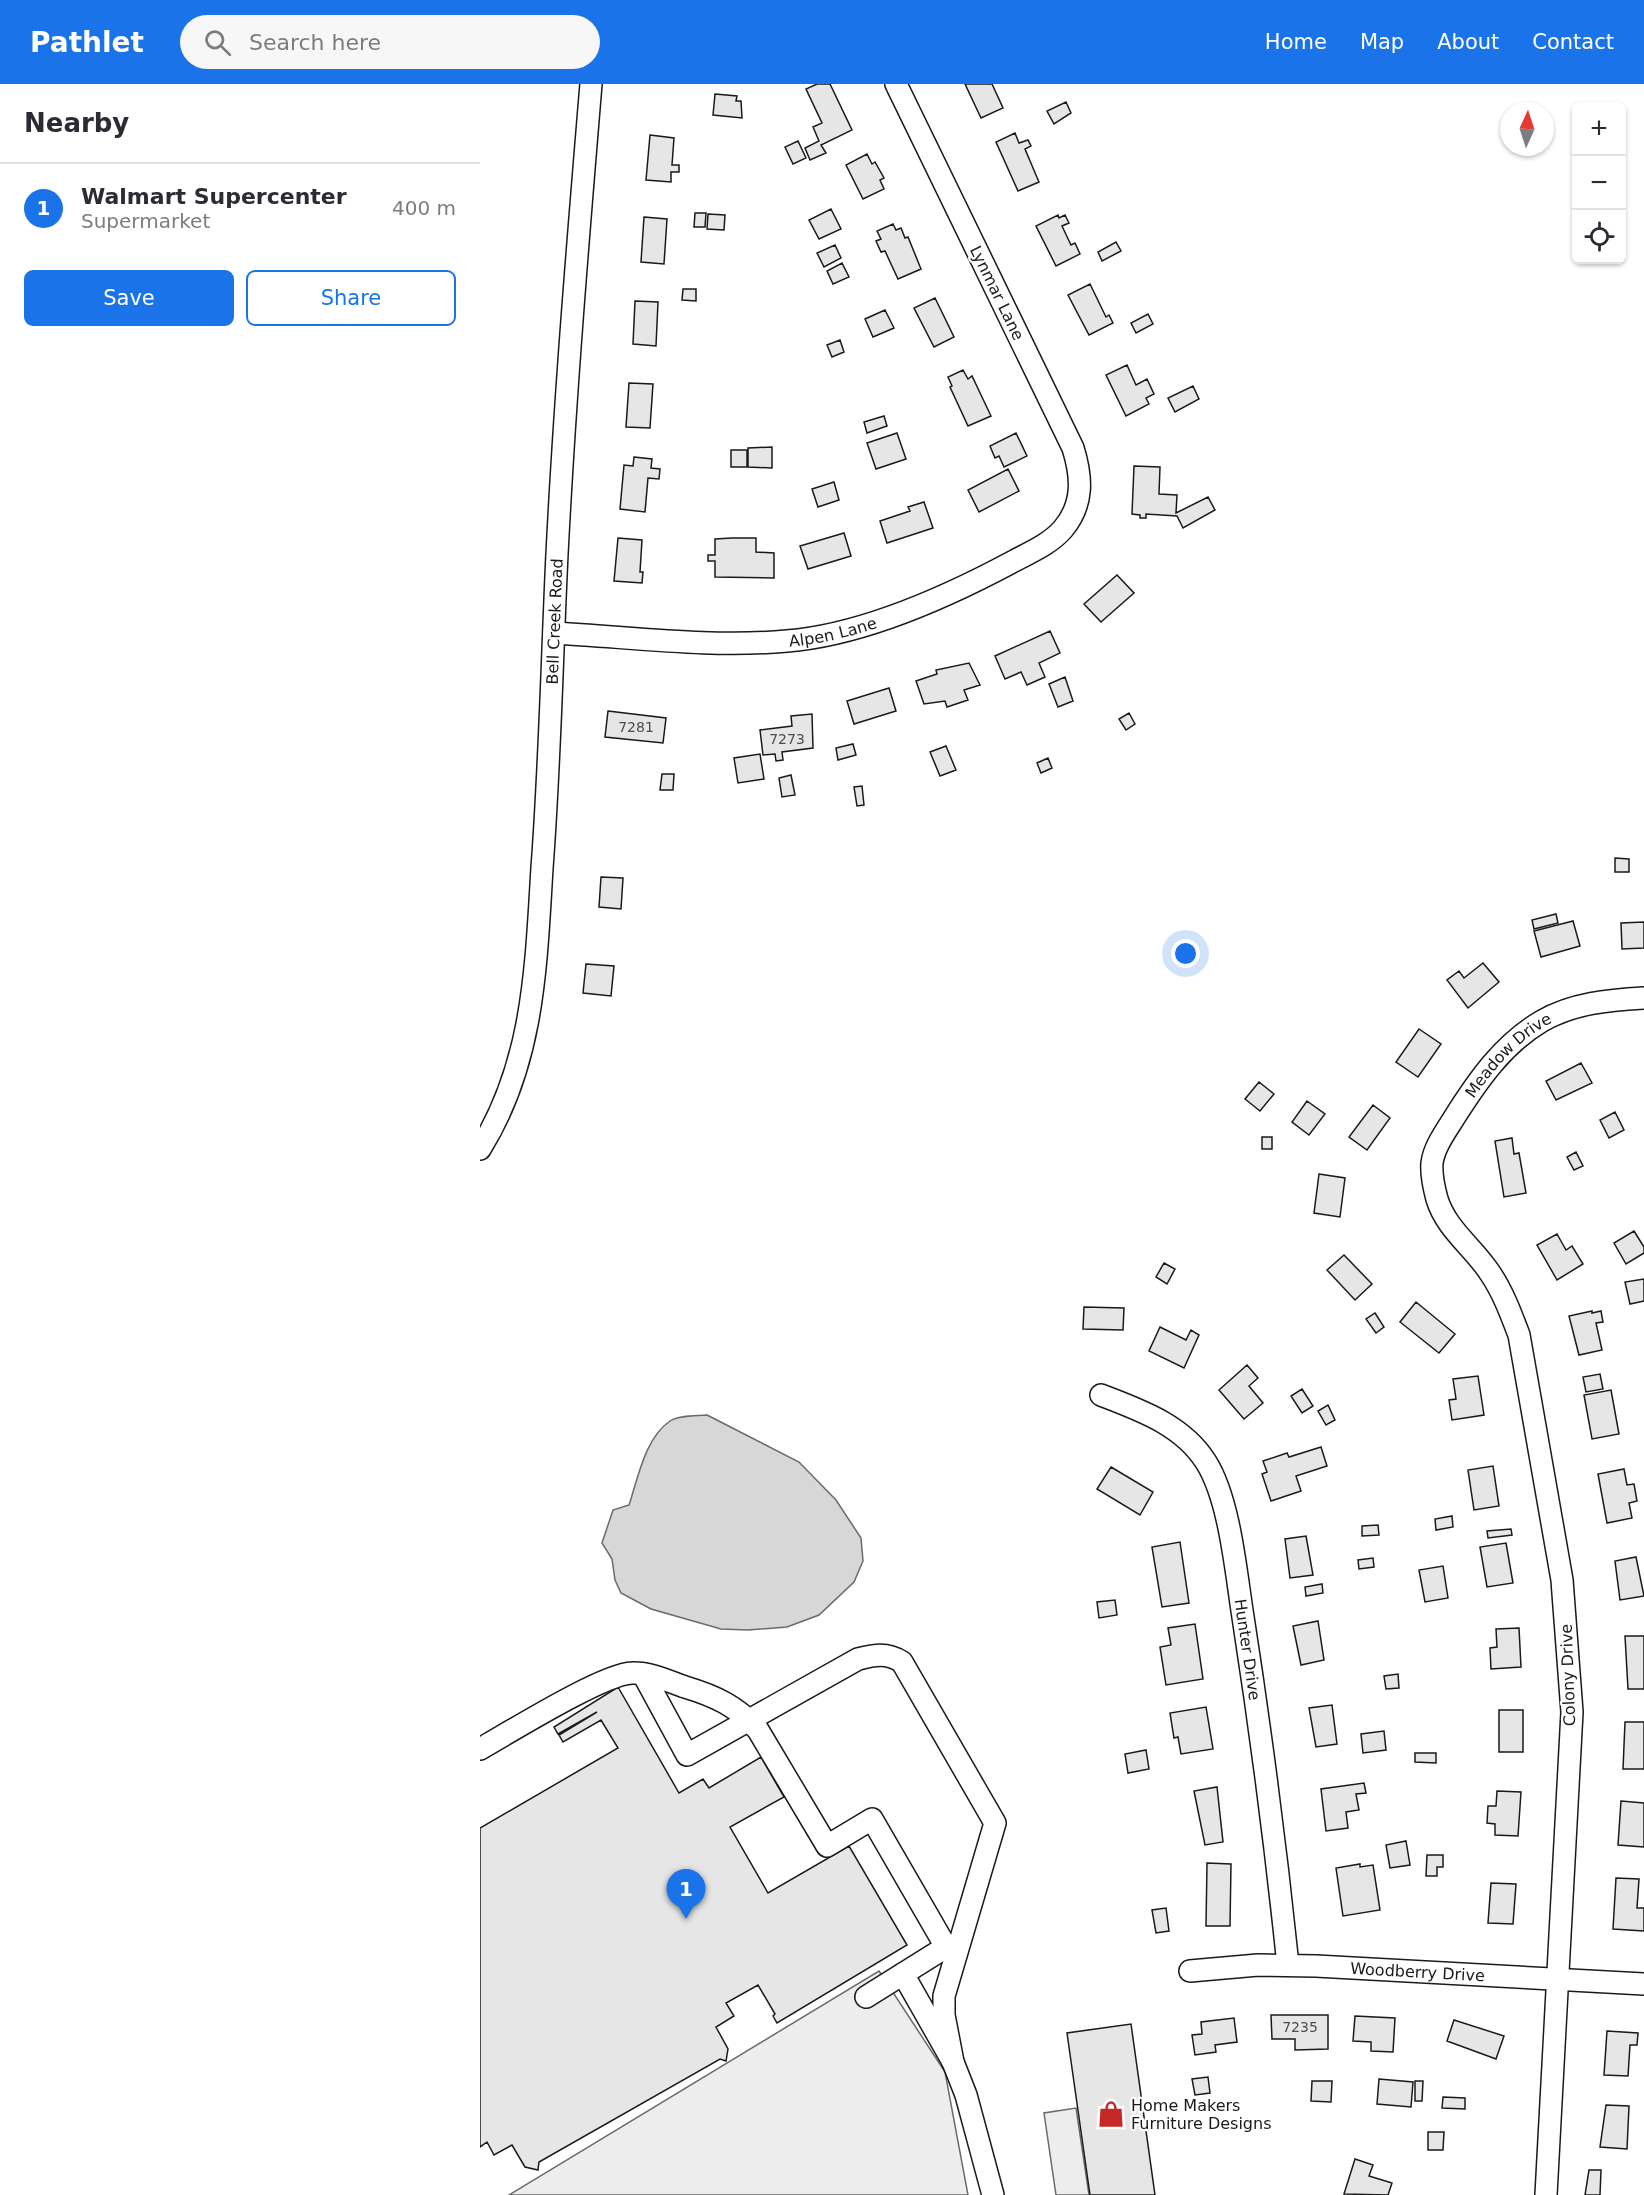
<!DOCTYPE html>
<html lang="en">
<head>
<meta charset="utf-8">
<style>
	body { margin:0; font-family:"DejaVu Sans",sans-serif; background:#f7f7f7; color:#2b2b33 }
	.controls { position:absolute; right:18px; top:18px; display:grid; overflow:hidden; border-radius:9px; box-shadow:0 2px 4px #0004 }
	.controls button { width:54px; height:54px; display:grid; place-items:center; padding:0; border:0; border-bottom:2px solid #e1e1e2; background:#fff; color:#2b2b33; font:30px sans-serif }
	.compass { position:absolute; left:1020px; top:18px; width:54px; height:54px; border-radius:50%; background:#fff; box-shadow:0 2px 4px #0004; rotate:3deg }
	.you { position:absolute; left:706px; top:870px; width:21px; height:21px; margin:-15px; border:4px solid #fff; border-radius:50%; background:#1a73e8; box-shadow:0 0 0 9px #1a73e833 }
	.badge { display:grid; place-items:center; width:39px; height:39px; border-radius:50%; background:#1a73e8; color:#fff; font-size:20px; font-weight:700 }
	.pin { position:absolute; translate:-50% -50px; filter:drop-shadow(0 2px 3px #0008) }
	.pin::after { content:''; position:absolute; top:32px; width:21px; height:18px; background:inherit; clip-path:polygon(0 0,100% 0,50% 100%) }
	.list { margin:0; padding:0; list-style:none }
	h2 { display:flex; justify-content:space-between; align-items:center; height:78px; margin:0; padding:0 24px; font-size:26px }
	h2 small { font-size:20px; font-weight:400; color:#7c7c81 }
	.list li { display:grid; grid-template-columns:39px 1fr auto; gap:18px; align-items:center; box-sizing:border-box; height:90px; padding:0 24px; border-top:2px solid #e1e1e2 }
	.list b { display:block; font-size:22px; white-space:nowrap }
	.list p { margin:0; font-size:20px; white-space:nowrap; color:#7c7c81 }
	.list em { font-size:20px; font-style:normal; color:#7c7c81 }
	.actions { display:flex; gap:12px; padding:18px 24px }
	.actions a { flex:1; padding:14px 0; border:2px solid #1a73e8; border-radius:9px; text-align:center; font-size:21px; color:#1a73e8 }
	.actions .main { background:#1a73e8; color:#fff }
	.icon { flex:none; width:33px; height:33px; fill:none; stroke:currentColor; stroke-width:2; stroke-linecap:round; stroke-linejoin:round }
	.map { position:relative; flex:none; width:1164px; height:2111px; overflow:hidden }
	header { display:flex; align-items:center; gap:36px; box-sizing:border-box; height:84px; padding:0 30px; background:#1a73e8; color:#fff }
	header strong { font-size:28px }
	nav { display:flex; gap:33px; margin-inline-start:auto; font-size:21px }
	.search { width:420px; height:54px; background:#f7f7f7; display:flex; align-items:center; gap:15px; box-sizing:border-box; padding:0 21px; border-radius:33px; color:#7c7c81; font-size:22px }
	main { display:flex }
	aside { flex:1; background:#fff }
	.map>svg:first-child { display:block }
</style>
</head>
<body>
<header>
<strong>Pathlet</strong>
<div class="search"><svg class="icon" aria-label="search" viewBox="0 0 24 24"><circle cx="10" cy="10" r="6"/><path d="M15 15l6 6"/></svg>Search here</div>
<nav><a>Home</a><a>Map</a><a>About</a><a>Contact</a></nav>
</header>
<main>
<aside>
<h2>Nearby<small></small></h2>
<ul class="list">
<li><span class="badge">1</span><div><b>Walmart Supercenter</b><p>Supermarket</p></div><em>400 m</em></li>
</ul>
<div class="actions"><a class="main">Save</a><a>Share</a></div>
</aside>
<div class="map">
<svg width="1164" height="2111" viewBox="0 0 1164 2111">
	<rect width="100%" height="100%" fill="#fff"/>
	<path fill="#ededed" stroke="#6a6a6a" stroke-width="1.5" d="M399,1887L465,1988L488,2111H29Z
		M596,2024L609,2111H576L564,2029Z"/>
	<path fill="#d7d7d7" stroke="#6a6a6a" stroke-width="1.5" d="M227,1331L319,1378L356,1416L381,1454L383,1477L374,1498L339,1531L307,1543L268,1546L241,1545L171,1525L141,1509L135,1496L132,1475L122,1459L133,1426L149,1421C158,1394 165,1354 190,1337C199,1331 216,1332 227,1331Z"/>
	<path fill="#e6e6e6" stroke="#1a1a1a" stroke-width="1.5" d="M337,0H350L372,46L341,61L346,69L330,76L325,64L339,57L333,43L342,39L326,5Z
		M485,0H512L523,24L501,34Z
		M235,10L257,12L256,17H261L262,34L233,31Z
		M586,18L591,29L574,40L567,27Z
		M535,49L539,59L548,56L551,62L545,65L559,98L538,107L516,58Z
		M170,51L194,54L192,81H199V88H191V98L166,96Z
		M318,57L326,74L313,80L305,63Z
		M387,70L392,80L395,78L404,94L400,96L404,105L383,115L366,81Z
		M351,125L361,145L339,155L329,136Z
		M215,129H226L225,143H214Z
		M228,130L245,131L244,146L227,145Z
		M578,131L579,134L585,131L589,139L582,142L591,161L595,159L600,170L576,182L556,142Z
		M164,133L187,135L184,180L161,178Z
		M413,140L416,146L421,144L425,154L428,153L441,185L418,195L405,167L401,168L396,157L401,155L397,147Z
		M636,158L641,167L622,177L618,168Z
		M355,161L361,174L344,183L337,169Z
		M362,179L369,193L353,200L347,187Z
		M610,200L626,233L629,231L633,239L609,251L588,211Z
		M203,205H216V217L202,216Z
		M455,214L474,253L454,263L434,224Z
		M155,217L178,218L176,262L153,260Z
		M405,226L414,244L393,253L385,235Z
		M668,230L673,240L656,249L651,239Z
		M360,256L364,268L352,273L347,261Z
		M647,281L656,301L667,295L674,310L666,314L669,320L646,332L626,291Z
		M483,286L488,295L492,292L511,332L488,342L470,303L472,302L468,293Z
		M149,299L173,300L170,344L146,343Z
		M713,302L719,315L695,328L688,314Z
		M404,332L407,342L387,349L384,338Z
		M417,349L426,375L396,385L387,359Z
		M536,349L547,372L524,383L519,372L515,374L510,362Z
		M292,363V384L268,383V364Z
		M251,366H267V383H251Z
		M154,373L172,375L171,384L180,385L179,395L168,394L165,428L140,425L144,381L153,382Z
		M654,382L680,383L679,410L697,411L696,429L728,413L735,426L703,444L697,432L666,430V434H660V431L652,430Z
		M528,385L539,407L499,428L488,406Z
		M354,398L359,416L338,423L332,405Z
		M444,418L453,444L407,459L400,437L430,427L428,423Z
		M364,449L371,472L328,485L320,462Z
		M138,454L162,456L160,488H163L162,499L134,497Z
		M252,454H276V468L294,469V494L235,493V477H228V471H235V455Z
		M637,491L654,509L621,538L604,520Z
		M570,547L580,569L559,579L565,593L547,601L541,588L525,595L515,572Z
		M489,579L500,601L484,606L488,616L467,623L465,617L444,620L436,597L457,590L456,586Z
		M585,593L593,617L578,623L569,600Z
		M409,604L416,627L374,640L367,617Z
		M128,627L186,634L183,659L125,653Z
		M649,629L655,640L646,646L639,635Z
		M332,630L333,664L302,668L303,676L296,677L295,670L283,671L280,646L312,642L311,632Z
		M373,660L376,671L358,676L356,664Z
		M466,662L476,686L460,692L450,668Z
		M280,670L284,695L258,699L254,674Z
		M568,674L572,684L561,689L557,679Z
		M182,690H194L193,706H180Z
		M311,691L315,711L302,713L299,694Z
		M382,702L384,721L377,722L374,703Z
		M1135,774L1149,775V788H1135Z
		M121,793L143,794L141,825L119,823Z
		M1076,830L1078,839L1054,845L1052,836Z
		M1093,837L1100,862L1061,873L1054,847Z
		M1164,838V864L1142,865L1141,839Z
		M1003,879L1019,898L988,924L967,896L979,887L984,894Z
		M106,880L134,882L131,912L103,909Z
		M939,945L961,960L938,993L916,978Z
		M1101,979L1112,999L1076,1016L1066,997Z
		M779,998L794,1010L780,1027L765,1015Z
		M827,1017L845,1030L829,1051L812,1038Z
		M893,1021L910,1034L887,1066L869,1053Z
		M1135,1028L1144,1046L1129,1054L1120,1036Z
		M782,1053H792V1065H782Z
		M1032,1054L1034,1070L1039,1069L1046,1109L1024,1113L1015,1057Z
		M1096,1068L1103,1082L1094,1086L1087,1073Z
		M839,1090L865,1094L860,1133L834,1129Z
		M1154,1147L1164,1163V1169L1146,1180L1134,1159Z
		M1077,1150L1086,1166L1092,1162L1103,1180L1077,1196L1057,1161Z
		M864,1171L892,1200L875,1216L847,1186Z
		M684,1179L695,1185L687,1200L676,1193Z
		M1164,1195V1217L1150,1220L1145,1198Z
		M936,1218L975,1250L959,1269L920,1238Z
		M604,1223L644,1224L643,1246L603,1245Z
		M1112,1227V1229L1121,1227L1123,1238L1116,1239L1122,1266L1099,1271L1089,1232Z
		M895,1229L904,1243L896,1249L886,1235Z
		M680,1243L706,1256L711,1246L719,1251L704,1284L669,1267Z
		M767,1281L778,1294L769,1302L783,1319L764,1335L739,1306Z
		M1120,1290L1123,1305L1106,1308L1103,1293Z
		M998,1292L1004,1331L972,1336L969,1316L976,1315L973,1295Z
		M822,1305L833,1322L822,1329L811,1312Z
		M1131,1306L1139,1350L1112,1355L1104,1311Z
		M848,1321L855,1336L846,1341L838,1327Z
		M841,1363L847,1382L816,1392L821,1407L791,1417L782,1390L787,1388L783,1377L807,1369L809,1373Z
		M1013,1382L1019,1422L994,1426L988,1386Z
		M631,1383L673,1408L660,1431L617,1405Z
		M1144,1385L1147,1401L1154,1400L1157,1417L1149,1419L1152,1434L1127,1439L1118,1390Z
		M972,1432L973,1443L956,1446L955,1435Z
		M898,1441L899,1451L882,1452V1442Z
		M1031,1445L1032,1451L1008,1454L1007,1447Z
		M826,1452L833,1491L810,1494L805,1455Z
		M700,1458L709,1519L682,1523L672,1463Z
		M1026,1459L1033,1499L1007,1503L1000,1463Z
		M1156,1473L1164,1512L1140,1516L1135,1477Z
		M893,1474L894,1483L879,1485L878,1476Z
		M963,1482L968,1514L945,1518L939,1486Z
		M842,1500L843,1509L826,1512L825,1503Z
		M635,1516L637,1531L619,1534L617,1518Z
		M838,1537L844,1576L821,1581L813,1542Z
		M715,1540L723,1595L686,1601L680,1563L691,1561L688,1544Z
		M1039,1544L1041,1583L1011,1585L1010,1564L1017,1563L1016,1545Z
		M1145,1552H1164V1605H1148Z
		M918,1590L919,1604L906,1605L904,1592Z
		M138,1603L199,1709L223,1695L229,1704L281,1673L304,1713L250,1743L288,1809L369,1762L427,1861L297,1939L293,1932L295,1930L278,1901L246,1919L254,1932L236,1943L248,1965L246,1977L240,1975L59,2078L58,2086L45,2083L32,2061L14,2071L7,2058L0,2063V1744L138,1664L121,1636L83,1658L79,1651L117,1628L78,1650L74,1643Z
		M852,1621L857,1660L836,1663L829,1624Z
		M726,1623L733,1665L701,1670L698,1653L694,1654L690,1629Z
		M1019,1626H1043V1668H1019Z
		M1145,1638H1164V1685H1143Z
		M904,1647L906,1666L883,1669L881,1650Z
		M666,1666L669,1685L648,1689L645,1670Z
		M935,1669H956V1679L935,1678Z
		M884,1699L886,1709L876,1710L879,1726L866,1728L868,1744L846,1747L841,1705Z
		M737,1703L743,1758L725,1761L714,1707Z
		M1017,1707L1041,1708L1038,1752L1015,1751V1740L1007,1739L1008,1722H1016Z
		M1141,1717L1164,1719V1763L1138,1761Z
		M926,1757L930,1781L910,1784L906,1761Z
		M947,1771H963V1783H957V1792H946Z
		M727,1779L751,1780L750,1842H726Z
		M880,1780V1783L893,1781L900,1826L863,1832L856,1784Z
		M1136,1794L1159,1795L1157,1824H1164V1847L1133,1845Z
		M1011,1799L1036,1800L1033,1840L1008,1839Z
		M686,1824L689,1847L676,1849L672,1826Z
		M791,1931H848V1965L815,1966V1955H792Z
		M875,1932L915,1934L913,1968L891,1967V1958L873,1957Z
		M754,1934L757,1958L735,1961L736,1968L715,1971L712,1951L722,1950L721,1938Z
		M974,1936L1024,1952L1016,1975L967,1957Z
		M651,1940L675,2111H610L587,1949Z
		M1127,1947L1158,1949L1157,1961H1150L1148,1992L1124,1991Z
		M728,1993L730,2009L715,2011L712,1995Z
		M899,1995L933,1998L931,2023L897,2020Z
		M832,1997H852L851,2018L831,2017Z
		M935,1997H943L942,2017H935Z
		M963,2013L985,2014V2025L962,2024Z
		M1126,2021L1149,2022L1147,2065L1120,2063Z
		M948,2048H964L963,2066H948Z
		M875,2075L893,2081L889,2092L912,2099L908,2111L864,2110Z
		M1109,2086H1121L1120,2111H1105Z"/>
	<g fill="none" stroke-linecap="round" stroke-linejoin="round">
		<defs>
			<g id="minor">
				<path id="s1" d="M74,549C151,553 230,564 307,557C382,551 467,513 534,477C551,468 570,460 583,445C604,420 602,393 593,364L416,0"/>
				<path id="s2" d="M0,1065C54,979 56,882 62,784C70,679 72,574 77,470C85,313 98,156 111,0"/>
				<path id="s3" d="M621,1311C660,1326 703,1341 726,1378C750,1416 756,1489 763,1533C781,1649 796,1765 808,1881"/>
				<path d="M163,1590L207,1671L378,1575C394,1571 407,1568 422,1578L515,1739L464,1912V1931L473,1978"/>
				<path d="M0,1665C30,1648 123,1590 152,1589C169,1588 188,1597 205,1603C235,1612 257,1622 278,1646L347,1762L392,1735L466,1863"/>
				<path id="s4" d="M710,1887L778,1881L836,1882L1164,1900"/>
				<path d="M423,1890L473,1978L486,2011L513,2111"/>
				<path d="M386,1913L466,1863L477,1866"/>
				<path id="s5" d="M1066,2111L1092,1628L1082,1496L1039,1251C1031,1230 1023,1208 1010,1189C994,1164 966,1145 957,1115C954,1104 951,1091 952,1079C954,1063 966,1047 974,1034C998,996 1023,960 1062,937C1093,919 1129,916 1164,914"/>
			</g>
		</defs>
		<use href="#minor" stroke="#1a1a1a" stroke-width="24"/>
		<use href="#minor" stroke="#fff" stroke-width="21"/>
	</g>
	<defs>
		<symbol id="shop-bare" viewBox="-9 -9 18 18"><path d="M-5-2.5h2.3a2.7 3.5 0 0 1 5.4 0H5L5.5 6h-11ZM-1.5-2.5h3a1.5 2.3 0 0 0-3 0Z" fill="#c62828" stroke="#fff" stroke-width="2.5" paint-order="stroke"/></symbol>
	</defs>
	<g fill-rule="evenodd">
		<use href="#shop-bare" x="612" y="2011" width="38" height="38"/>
	</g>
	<g text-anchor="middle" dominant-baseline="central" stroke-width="4.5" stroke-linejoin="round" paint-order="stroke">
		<g font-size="14" fill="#4d4d4d">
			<text x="156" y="643">7281</text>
			<text x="307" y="655">7273</text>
			<text x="820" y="1943">7235</text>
		</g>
		<g font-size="16" fill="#1a1a1a" stroke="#fff">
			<text transform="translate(517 209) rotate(64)">Lynmar Lane</text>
			<text stroke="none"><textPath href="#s2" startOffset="538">Bell Creek Road</textPath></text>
			<text stroke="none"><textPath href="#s1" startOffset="280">Alpen Lane</textPath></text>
			<text stroke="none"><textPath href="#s5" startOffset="1196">Meadow Drive</textPath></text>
			<text stroke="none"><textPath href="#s3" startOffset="320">Hunter Drive</textPath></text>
			<text transform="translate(1088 1591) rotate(-92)">Colony Drive</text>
			<text stroke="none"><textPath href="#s4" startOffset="228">Woodberry Drive</textPath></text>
		</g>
		<g font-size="16" fill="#1a1a1a" stroke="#fff" text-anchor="start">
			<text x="651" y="2021">Home Makers<tspan x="651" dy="18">Furniture Designs</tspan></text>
		</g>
	</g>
</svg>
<div class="controls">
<button>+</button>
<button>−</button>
<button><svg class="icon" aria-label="locate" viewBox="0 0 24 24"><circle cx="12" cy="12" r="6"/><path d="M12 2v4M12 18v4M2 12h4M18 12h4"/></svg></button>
</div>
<svg class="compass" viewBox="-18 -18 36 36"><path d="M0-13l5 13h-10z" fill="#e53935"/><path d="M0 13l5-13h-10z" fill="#7c7c81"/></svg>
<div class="you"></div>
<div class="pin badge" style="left:206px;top:1835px">1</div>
</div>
</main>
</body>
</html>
